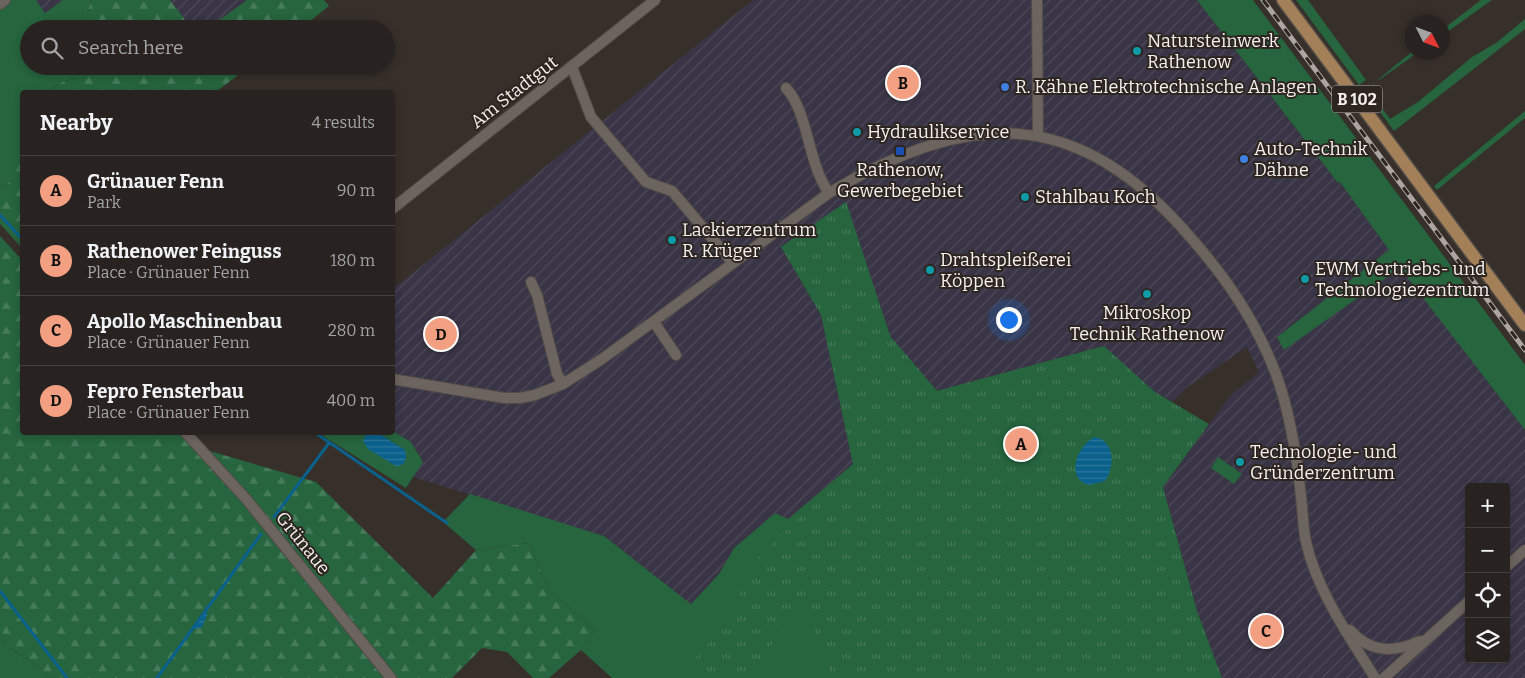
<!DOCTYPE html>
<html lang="en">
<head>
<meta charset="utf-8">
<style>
	body { margin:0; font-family:Bitter,serif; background:#342f2d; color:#f1f3f6 }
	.controls { position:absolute; right:15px; bottom:15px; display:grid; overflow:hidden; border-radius:5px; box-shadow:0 2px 8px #0003 }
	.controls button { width:45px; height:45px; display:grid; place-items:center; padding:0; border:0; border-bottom:1px solid #44403e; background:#282320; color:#f1f3f6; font:25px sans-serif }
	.compass { position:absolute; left:1405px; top:15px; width:45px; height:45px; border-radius:50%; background:#282320; box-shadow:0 2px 8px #0003; rotate:132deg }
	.you { position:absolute; left:1008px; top:319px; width:18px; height:18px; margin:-12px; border:4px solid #fff; border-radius:50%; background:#1a73e8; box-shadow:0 0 0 8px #1a73e833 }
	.badge { display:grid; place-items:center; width:32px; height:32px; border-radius:50%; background:#f2a081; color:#111; font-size:16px; font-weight:700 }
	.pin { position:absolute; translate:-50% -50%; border:2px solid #fff; box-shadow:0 1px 5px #0006 }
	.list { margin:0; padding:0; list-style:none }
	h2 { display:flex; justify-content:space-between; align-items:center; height:65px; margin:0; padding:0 20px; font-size:21px }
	h2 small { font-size:16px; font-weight:400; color:#a5a4a5 }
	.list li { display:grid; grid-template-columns:32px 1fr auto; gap:15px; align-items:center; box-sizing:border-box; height:70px; padding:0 20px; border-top:1px solid #44403e }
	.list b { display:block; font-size:19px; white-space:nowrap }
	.list p { margin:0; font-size:16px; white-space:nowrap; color:#a5a4a5 }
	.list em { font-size:16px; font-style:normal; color:#a5a4a5 }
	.icon { flex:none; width:28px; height:28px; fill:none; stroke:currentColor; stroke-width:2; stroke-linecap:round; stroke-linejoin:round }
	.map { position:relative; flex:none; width:1525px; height:678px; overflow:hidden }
	.search { position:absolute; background:#282320; box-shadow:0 2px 8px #0003; left:20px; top:20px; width:375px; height:55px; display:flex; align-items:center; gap:12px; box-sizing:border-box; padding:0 18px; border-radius:28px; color:#a5a4a5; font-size:19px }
	.panel { position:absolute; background:#282320; box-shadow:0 2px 8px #0003; left:20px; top:90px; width:375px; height:345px; border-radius:5px }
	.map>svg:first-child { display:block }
</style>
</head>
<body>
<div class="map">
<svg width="1525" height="678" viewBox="0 0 1525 678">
	<defs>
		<pattern id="industrial-furrows" width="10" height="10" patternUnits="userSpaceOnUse" patternTransform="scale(1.25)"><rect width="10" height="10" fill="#393546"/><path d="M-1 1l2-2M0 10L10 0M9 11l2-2" fill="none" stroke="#4c4958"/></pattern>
		<pattern id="forest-firs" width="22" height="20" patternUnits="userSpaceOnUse" patternTransform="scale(1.25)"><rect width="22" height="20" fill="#26653e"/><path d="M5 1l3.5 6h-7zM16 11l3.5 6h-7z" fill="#467b5a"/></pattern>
		<pattern id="park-tufts" width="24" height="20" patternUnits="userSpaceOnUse" patternTransform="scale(1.25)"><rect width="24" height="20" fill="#26653e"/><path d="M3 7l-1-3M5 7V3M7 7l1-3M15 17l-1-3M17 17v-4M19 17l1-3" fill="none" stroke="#467b5a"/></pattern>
		<pattern id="water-rules" width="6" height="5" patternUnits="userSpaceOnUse" patternTransform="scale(1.25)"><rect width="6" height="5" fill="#0a618c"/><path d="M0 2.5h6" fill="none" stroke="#2e789c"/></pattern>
	</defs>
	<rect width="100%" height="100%" fill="#362f2a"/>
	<path fill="url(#industrial-furrows)" fill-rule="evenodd" d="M36,0H63L45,13Z
		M170,0H247L207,29H192Z
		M753,0H1197L1338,183L1340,182L1389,250L1277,337L1284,349L1400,267L1525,430V678H1222L1197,611L1163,487L1230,396L1259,372L1247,347L1185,389L1172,402L1155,392L1104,346L937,391L890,336L846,203L799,278L821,315L853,464L788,519L775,513L734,548L719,574L691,604L604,536L413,477L423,461L411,442L393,431V289ZM1469,487H1506V659H1469Z"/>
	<path fill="#26653e" d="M0,0H36L45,13L63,0H91L84,29H29V66H83L74,79L64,81L47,92H22V164L13,168V180L0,187Z
		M1197,0H1253L1525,365V430L1400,268L1284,350L1277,337L1389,250L1340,182L1338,183Z
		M1296,0H1308L1366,80L1359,85Z
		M1481,0H1492L1443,35V29Z
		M1525,19V29L1394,131L1366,93C1379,77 1396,65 1412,52L1417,53L1372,85L1370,92L1390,119L1418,102L1472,57L1496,43Z
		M1525,111V118L1437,190L1434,186Z
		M846,202L890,336L937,391L1104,346L863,418L844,678H612L581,650L590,639L594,630L548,589L529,543L476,550L443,522L470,494L604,536L691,604L719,574L734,548L775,513L788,519L853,464L829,344L849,323L781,247Z
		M0,219L22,228V248L0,224Z
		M393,431L411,442L423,462L406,488L323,436L325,433H368L405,450L378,433Z
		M1218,457L1242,474L1234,484L1211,468Z
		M0,639C14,655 38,660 49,678H0Z"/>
	<path fill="url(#forest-firs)" d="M91,0H170L192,29H84Z
		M247,0H324L329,6L300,29H207Z
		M83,66H250L216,92H47L64,81L74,79Z
		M17,160L22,164V228L0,219V187L13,180V168Z
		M0,236L22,260V432L179,433L242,500L388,678H49C38,660 14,655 0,639Z
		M203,449L316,482L433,598L476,550L529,543L548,589L594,630L590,639L581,650L549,678H533L507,652L482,648L452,678H395Z"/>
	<path fill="url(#park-tufts)" d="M846,202L890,336L937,391L1104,346L1155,392L1209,424L1163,487L1197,611L1222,678H833L803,604L746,678H678L734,613L747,569L853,464L821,315L781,247Z"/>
	<path fill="url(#water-rules)" d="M367,433H378L405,450C408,458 405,466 396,466L368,449L363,441Z
		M1095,437C1115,441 1115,467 1105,481L1089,485C1064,479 1078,444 1095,437Z
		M208,613L202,627L195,629L194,627L203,614Z"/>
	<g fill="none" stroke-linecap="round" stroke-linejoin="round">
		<path stroke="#0a618c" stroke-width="3" d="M0,215L22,239
			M314,432L447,523
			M274,517L329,443
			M0,591L67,678
			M157,678L261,534"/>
		<defs>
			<path id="minor" d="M1037,0L1038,136
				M0,4L5,0
				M572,67L591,117L646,182L672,191L733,263
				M786,88C809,113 807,162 829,193
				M392,209L655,0
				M531,282L537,295L557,374L563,384
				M654,322L676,355
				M392,379L504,398H520L535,395L563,384L602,359L829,193C971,108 1078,106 1191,238C1228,280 1256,322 1276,374C1290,413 1297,457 1301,497C1303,512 1303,528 1306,542C1317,591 1349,636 1375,678
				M185,432L247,500L391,678
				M1506,567L1525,550
				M1350,630C1370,653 1394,653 1420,641
				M1384,678L1469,601"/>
			<path id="major" d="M1283,0L1525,325"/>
		</defs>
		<use href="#minor" stroke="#514b47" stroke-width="12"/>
		<use href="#major" stroke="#514b47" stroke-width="15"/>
		<use href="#minor" stroke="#6c645e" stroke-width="10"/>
		<use href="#major" stroke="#a48058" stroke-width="12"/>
		<defs>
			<path id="rail" d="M1263,0L1525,350"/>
		</defs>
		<use href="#rail" stroke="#aca6a3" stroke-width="5"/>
		<use href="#rail" stroke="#2c2520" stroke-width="3" stroke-dasharray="9" stroke-linecap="butt"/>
	</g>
	<g fill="#0f9aa8" stroke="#2c2520" stroke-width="2">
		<circle cx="1137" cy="51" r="5"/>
		<circle cx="857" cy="132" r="5"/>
		<circle cx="1025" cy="197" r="5"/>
		<circle cx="672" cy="240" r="5"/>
		<circle cx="930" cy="270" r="5"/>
		<circle cx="1305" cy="279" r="5"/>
		<circle cx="1147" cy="294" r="5"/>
		<circle cx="1240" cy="462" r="5"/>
	</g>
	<g fill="#3f7fe0" stroke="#2c2520" stroke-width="2">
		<circle cx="1005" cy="87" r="5"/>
		<circle cx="1244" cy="159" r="5"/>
	</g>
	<rect fill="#1a4fb4" stroke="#2c2520" stroke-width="2" x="895" y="146" width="10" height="10" rx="2.5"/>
	<g text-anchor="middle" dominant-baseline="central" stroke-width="4" stroke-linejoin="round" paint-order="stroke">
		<rect fill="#2c2520" stroke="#b9b3b0" stroke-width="1" x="1332" y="85.5" width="50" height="27" rx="4"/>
		<g font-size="16" font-weight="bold" fill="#f5f0ed">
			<text x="1357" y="99">B 102</text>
		</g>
		<g font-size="18" fill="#f5f0ed" stroke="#2c2520" text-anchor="start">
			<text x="1147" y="41">Natursteinwerk<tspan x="1147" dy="21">Rathenow</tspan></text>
			<text x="1015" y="87">R. Kähne Elektrotechnische Anlagen</text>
			<text x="867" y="132">Hydraulikservice</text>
			<text x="1254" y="149">Auto-Technik<tspan x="1254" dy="21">Dähne</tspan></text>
			<text x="900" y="170" text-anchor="middle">Rathenow,<tspan x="900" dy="21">Gewerbegebiet</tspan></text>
			<text x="1035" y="197">Stahlbau Koch</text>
			<text x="682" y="230">Lackierzentrum<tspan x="682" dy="21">R. Krüger</tspan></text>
			<text x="940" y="260">Drahtspleißerei<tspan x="940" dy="21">Köppen</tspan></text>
			<text x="1315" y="269">EWM Vertriebs- und<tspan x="1315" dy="21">Technologiezentrum</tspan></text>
			<text x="1147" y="313" text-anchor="middle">Mikroskop<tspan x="1147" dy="21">Technik Rathenow</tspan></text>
			<text x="1250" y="452">Technologie- und<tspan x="1250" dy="21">Gründerzentrum</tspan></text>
		</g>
		<g font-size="18" fill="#f5f0ed" stroke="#2c2520">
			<text transform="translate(514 92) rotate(-38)">Am Stadtgut</text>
			<text transform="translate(303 543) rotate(51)">Grünaue</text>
		</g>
	</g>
</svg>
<div class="controls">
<button>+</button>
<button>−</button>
<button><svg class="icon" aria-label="locate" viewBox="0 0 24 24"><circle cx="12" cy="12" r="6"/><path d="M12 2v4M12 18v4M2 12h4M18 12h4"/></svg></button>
<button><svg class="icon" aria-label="layers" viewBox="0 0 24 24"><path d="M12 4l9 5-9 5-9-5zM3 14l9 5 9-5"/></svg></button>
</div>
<svg class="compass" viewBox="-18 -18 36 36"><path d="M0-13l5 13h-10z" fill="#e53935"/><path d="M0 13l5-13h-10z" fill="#a5a4a5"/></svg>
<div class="you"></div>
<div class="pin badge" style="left:1021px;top:444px">A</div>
<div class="pin badge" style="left:903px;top:83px">B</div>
<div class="pin badge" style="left:1266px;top:631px">C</div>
<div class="pin badge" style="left:441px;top:334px">D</div>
<div class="search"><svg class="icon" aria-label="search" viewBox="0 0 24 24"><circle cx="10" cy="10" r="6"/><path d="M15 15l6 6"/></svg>Search here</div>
<section class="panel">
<h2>Nearby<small>4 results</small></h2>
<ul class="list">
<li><span class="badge">A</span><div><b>Grünauer Fenn</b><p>Park</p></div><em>90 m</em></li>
<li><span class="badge">B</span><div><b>Rathenower Feinguss</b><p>Place · Grünauer Fenn</p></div><em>180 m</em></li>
<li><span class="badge">C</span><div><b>Apollo Maschinenbau</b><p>Place · Grünauer Fenn</p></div><em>280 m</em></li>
<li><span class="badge">D</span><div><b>Fepro Fensterbau</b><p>Place · Grünauer Fenn</p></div><em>400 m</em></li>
</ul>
</section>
</div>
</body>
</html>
